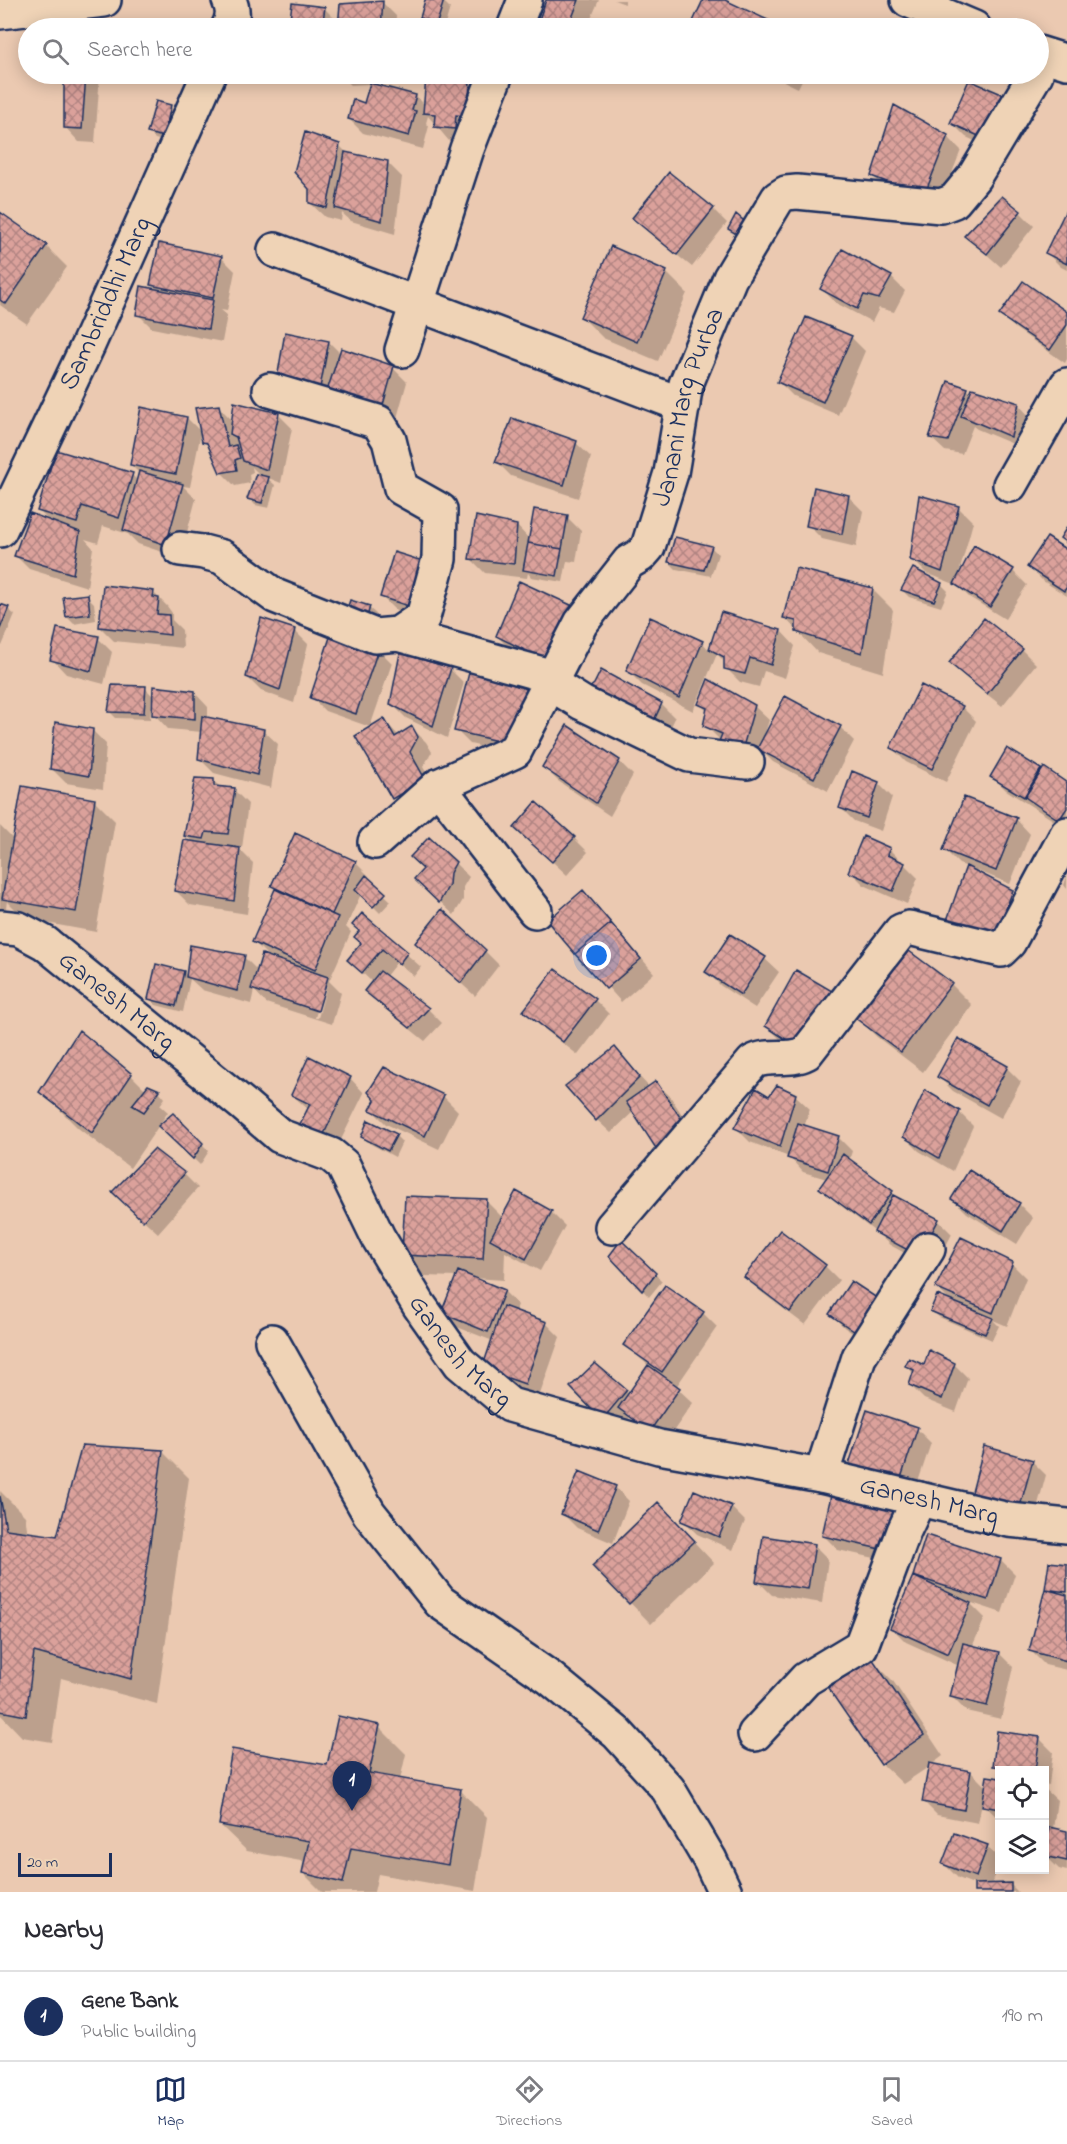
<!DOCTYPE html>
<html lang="en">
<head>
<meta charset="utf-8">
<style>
	body { margin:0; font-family:"Indie Flower",sans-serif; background:#f2f2f3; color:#2b2b33 }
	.controls { position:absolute; right:18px; bottom:18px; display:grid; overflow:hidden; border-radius:0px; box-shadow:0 3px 15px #0003 }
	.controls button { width:54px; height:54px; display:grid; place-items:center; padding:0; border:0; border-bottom:2px solid #e1e1e2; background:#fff; color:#2b2b33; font:30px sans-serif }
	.scale { position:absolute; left:18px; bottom:15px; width:94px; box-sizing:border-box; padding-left:6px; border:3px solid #1b2f5e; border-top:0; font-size:16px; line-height:21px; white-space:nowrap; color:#1b2f5e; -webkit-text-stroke:4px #efd3b6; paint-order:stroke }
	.you { position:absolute; left:597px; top:956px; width:21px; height:21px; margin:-15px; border:4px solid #fff; border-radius:50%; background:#1a73e8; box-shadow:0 0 0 9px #1a73e833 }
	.badge { display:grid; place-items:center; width:39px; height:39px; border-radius:50%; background:#1b2f5e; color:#fff; font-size:20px; font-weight:700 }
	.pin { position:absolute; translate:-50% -50px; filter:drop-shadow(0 2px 3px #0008) }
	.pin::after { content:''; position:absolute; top:32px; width:21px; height:18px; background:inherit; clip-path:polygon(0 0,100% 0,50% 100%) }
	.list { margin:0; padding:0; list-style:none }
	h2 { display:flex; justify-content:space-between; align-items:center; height:78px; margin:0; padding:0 24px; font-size:26px }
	h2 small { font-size:20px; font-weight:400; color:#7c7c81 }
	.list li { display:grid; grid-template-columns:39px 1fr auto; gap:18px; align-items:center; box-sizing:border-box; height:90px; padding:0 24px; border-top:2px solid #e1e1e2 }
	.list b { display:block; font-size:22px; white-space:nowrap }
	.list p { margin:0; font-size:20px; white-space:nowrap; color:#7c7c81 }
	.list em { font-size:20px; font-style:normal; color:#7c7c81 }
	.icon { flex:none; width:33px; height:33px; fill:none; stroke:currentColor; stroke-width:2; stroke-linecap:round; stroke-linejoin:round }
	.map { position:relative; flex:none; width:1067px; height:1892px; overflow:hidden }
	.search { position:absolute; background:#fff; box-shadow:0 3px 15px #0003; left:18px; right:18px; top:18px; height:66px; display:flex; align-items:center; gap:15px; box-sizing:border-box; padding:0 21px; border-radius:33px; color:#7c7c81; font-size:22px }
	.sheet { height:168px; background:#fff }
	nav { display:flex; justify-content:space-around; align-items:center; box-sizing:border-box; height:84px; border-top:2px solid #e1e1e2; background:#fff; font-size:16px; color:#7c7c81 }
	nav a { display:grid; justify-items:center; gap:3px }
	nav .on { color:#1b2f5e }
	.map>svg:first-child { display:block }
</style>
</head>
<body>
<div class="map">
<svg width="1067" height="1892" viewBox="0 0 1067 1892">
	<defs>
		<pattern id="building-cross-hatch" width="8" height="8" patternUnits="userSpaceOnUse" patternTransform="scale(1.5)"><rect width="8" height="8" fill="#dba19b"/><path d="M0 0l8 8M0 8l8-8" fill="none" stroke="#b18482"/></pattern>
	</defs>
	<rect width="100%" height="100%" fill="#ebc9b1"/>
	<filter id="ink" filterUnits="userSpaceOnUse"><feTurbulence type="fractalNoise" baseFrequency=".0167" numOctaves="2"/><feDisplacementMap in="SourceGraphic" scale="12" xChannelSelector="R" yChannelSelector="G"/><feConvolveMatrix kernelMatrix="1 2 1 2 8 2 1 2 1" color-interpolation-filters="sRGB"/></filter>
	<g filter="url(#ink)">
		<path fill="#0003" fill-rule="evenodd" d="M426,0L443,1L450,8L444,28L428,24L422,18Z
			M547,0H599L587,28H538Z
			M614,0H625V4Z
			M705,0H721L781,28H691Z
			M382,2L396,16L395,28H290L293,4L324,8L340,24Z
			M162,21L170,28H128Z
			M65,74H100L95,143L79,142L65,127Z
			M339,74H392L391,83L373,84L416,96L425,105L469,81L483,96L468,142L449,141L428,116L426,123L429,126L423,149L363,133L349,119L365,105L371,84L351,85Z
			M769,74H805L798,88Z
			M969,82L1006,155L966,137L952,123Z
			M170,106L177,113L171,143L155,139L149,132Z
			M947,136L961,150L938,209L887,190L873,176Z
			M339,145L348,154L388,163L402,177L395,234L351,221L342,213L341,221L325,217L310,203Z
			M669,174L713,209L727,223L692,267L648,232L634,218Z
			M1020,212L1034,226L1001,267L966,236Z
			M1067,212V270L1061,267L1047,253Z
			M0,214L46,246L67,267L27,324L0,305Z
			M221,257L235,271L227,311L221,310L227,315L222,342L152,328L138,314L158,291L152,285Z
			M666,272L687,293L658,361L603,338L582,317Z
			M891,277L905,291L894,312L879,308L872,322L836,303L822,289Z
			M1067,313V359L1065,363L1015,328L1001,314Z
			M851,337L865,351L838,415L793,396L779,382Z
			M329,342L341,354L393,368L407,382L395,425L292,398Z
			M948,383L968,390L972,394L1018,404L1032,419L1025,449L977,429L973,426L962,454L945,451L931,438Z
			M218,406L233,421L278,414L292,428L281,483L266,477L275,485L269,508L255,505L249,498L262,477L252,467L253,472L249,474L250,483L235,486L221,472L211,449L204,441Z
			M187,418L201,432L190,487L183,486L196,499L180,558L138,544L128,534L103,526L98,543L85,539L93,548L87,587L29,569L15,555L51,523L39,511L132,475L137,480L139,473L131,465Z
			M576,443L591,457L578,498L511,476L497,462Z
			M849,497L863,511L856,547L822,539L808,525Z
			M920,497L959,508L973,522L959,573L1013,571L1027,585L1005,619L969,597L957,585L926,573L912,559Z
			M567,517L581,531L576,562L567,561L563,582L531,577L528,573L527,578L485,573L471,559L517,526L530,540Z
			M711,547L718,554L711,576L676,569L669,562Z
			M1067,552V596L1043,581L1029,567Z
			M395,554L426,620L396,611L382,597Z
			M941,584L948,591L941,607L909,597L902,590Z
			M872,589L893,610L883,673L818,653L785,618Z
			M153,592L167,606L172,613V620L182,630L183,648L114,641L100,627Z
			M87,596L94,603L96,620L74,624L67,617Z
			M0,606L8,609L15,615L2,646L0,644Z
			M369,608L376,614L370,635L352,628Z
			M570,611L547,667L511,650L497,636Z
			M722,613L781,631L795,646L785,678L764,671L759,687L740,682L726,668V663L717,654L693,711L642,685L628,671L702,642L710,651Z
			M294,630L308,644L294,703L261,691L247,677Z
			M98,638L112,652L104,684L66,674L52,659Z
			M378,649L392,663L370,727L325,711L311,697Z
			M1022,650L1036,664L1002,706L965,677L951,663Z
			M450,669L464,683L447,738L406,718L392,704Z
			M471,671L525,757L470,744L456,730Z
			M595,685L661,704L675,718L663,744Z
			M145,688L154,697L194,692L208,707V719L263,730L278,744L271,788L214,773L199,758L202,732L168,729L154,714V698L152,697L150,719L116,718L109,711Z
			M700,704L754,706L769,720L764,736H765L840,727L854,741L828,791L773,762L760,749L755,768L719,739L705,725L708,712Z
			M962,707L976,721L946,782L906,762L892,748Z
			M384,720L399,736L412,728L426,742L432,752L423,767L438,793L407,812L393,798Z
			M92,730L106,744L103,789L66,783L52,769Z
			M619,761L633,775L610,816L558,781L544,767Z
			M1040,770L1067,784V829L1006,790L992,776Z
			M214,781L221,788L234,790L248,804L242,848L237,847L253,863L247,914L190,905L176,891L194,843L185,835Z
			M878,783L892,797L881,831L854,821L840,807Z
			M94,800L115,821L96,932L25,919L7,901L2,937H0V826L14,840Z
			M1016,819L1030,834L1010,884L976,870L975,872L1012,891L1026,906L1007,957L968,867L959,864L945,850Z
			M574,838L588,852L567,875L530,841Z
			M889,849L918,878L907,904L864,885L850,871Z
			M355,862L369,876L368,879L391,901L380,913L361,894L346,927L351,932L329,981L341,993L332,1024L266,1003L254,990L251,1004L202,990L190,979L183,1012L156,1005L150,999L184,972L187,976L244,957L258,971L270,958L254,942L276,890L272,886ZM324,985H327L318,1018H315Z
			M455,863L469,877L463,887V900L454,915L416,879Z
			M1067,876V889L1064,885Z
			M597,906L654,973L621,1002L549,921Z
			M362,915L421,967L414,976L397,962L385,977L428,1009L442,1023L425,1041L380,1005L366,991L373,983L349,960L363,944L361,932Z
			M417,943L485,951L499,965L475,996Z
			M765,959L779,972L755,1008L721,986L707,972Z
			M951,984L972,1005L923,1072L877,1037L856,1017Z
			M831,992L845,1006L817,1062L781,1040L767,1026Z
			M595,1000L609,1014L578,1055L539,1025L525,1011Z
			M614,1049L649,1087L656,1083L670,1096L699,1141L634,1111L611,1133L597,1120Z
			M1007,1068L1021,1082L1001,1118L953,1091L939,1077Z
			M385,1069L444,1097L458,1111L439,1149L386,1124L372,1110Z
			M131,1075L146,1090L159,1091L165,1098L160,1105L168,1112L130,1168L78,1128L41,1091Z
			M350,1078L364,1093L337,1148L316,1138L302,1124L309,1110L292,1095Z
			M795,1095L810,1109L804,1127L838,1137L852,1151L849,1161L900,1200L938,1220L952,1234L934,1269L890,1245L878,1234L835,1201L821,1187L827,1179L803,1172L789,1157L750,1142L736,1128L769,1098Z
			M959,1112L973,1126L953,1171L919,1151L905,1137Z
			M173,1115L209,1151L200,1165L160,1126Z
			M396,1136L402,1142L395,1157L369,1143L362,1137Z
			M969,1173L1019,1204L1033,1218L1017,1244L967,1213L953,1199Z
			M184,1174L198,1188L158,1233L128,1206Z
			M486,1201L503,1218L551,1212L565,1226L540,1271L505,1252L504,1280L474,1278L504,1291L518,1305L515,1312L546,1323L560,1337L539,1397L498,1382L493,1341L457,1327L443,1313L457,1277L424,1276L404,1255Z
			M611,1256L655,1274L662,1281L649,1297Z
			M1012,1264L1026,1278L1007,1326L993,1320L999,1326L992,1340L939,1317L932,1311L952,1303L937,1288Z
			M825,1266L839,1280L805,1325L760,1291L746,1277Z
			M665,1287L703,1313L717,1327L676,1387L693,1403L665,1443L630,1417L617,1433L572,1387L626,1391L629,1395L649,1366L625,1345ZM634,1417L656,1436L634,1421Z
			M888,1307L902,1321L881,1352L845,1328L831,1314Z
			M954,1364L968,1378L956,1412L924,1399L910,1385L914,1374L907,1366Z
			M917,1429L931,1443L914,1494L865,1477L851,1463Z
			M162,1451L189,1478L157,1704L61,1678L52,1742L22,1737L0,1714V1491L25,1516L28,1534L58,1538Z
			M1032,1461L1046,1475L1033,1523L986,1510Z
			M615,1487L629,1501L613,1543L577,1528L563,1514Z
			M833,1493L902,1564L838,1550L824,1536Z
			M731,1507L745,1521L733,1550L697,1534L683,1520Z
			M678,1525L714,1563L651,1624L594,1566Z
			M927,1537L1001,1560L1015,1574L1002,1613L969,1602L985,1618L972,1647L999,1653L1013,1667L1001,1719L966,1711L952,1697L959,1666L906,1642L892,1628L915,1577Z
			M814,1545L828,1559L822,1603L772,1595L758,1581Z
			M1050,1564L1067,1566V1670L1045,1665L1031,1651L1047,1589Z
			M872,1660L893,1681L943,1756L931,1765L971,1772L987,1788L1000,1779V1820L982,1803L978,1823L937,1815L923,1801L930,1766L903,1784L882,1764Z
			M379,1727L406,1754L400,1780L460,1790L487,1817L475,1891L378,1874L374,1892H322L303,1873L306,1862L247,1851L220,1825L328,1767Z
			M1039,1738L1053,1752L1049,1785L1044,1784V1770H1000L994,1765Z
			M1044,1788L1057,1800L1053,1829L1067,1832V1871L1059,1869L1045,1855L1050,1827L1044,1826Z
			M987,1847L1000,1859L992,1885H1011L1018,1892H976V1885L958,1878L944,1864Z"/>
		<path fill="url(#building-cross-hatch)" stroke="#1b2f5e" stroke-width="1.5" d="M425,0H444L437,23L420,18Z
			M546,0H579L568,28H536Z
			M703,0H725L785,28H690Z
			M383,1L381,28H338L340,4Z
			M292,3L325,7L322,28H289Z
			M163,19L165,28H121Z
			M64,74H86L82,129L64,128Z
			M426,77L470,80L468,116L456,115L455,129L434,127L435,114L423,113Z
			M969,80L1011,98L992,142L950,123Z
			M370,83L416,95L412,110L416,111L409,136L348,119L353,99L364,103Z
			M156,101L171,105L164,137L147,133Z
			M894,105L948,135L924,196L871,176Z
			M305,132L340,144L327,208L309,203V189L294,172Z
			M345,152L388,161L382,221L335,208Z
			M669,172L714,208L677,255L632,218Z
			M1002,196L1021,211L987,254L964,236Z
			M1067,208V264L1045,253Z
			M0,212L47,245L6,304L0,300Z
			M736,214L750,226L743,238L728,229Z
			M159,243L222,256L213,298L150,285Z
			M611,246L667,271L637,342L580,317Z
			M842,249L892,276L879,299L864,295L857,309L820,289Z
			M1023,281L1067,312V325L1050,350L999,315Z
			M141,286L213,300L208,329L136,315Z
			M806,317L852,336L823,402L777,382Z
			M285,332L329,341L319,393L276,385Z
			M341,348L394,366L381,412L326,394Z
			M948,381L968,388L948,441L929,438Z
			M972,388L1019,403L1011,437L961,416Z
			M234,402L279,413L267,470L243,461L236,437L230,434Z
			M219,405L228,447L236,445L240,458L235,460L237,470L220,473L207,443L202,442L195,408Z
			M141,407L187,417L176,474L130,465Z
			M512,418L577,441L564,485L495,462Z
			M56,450L133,473L119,518L82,506L77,523L37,511Z
			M139,471L183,484L166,545L123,530Z
			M256,474L269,477L262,503L247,499Z
			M814,487L849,495L842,534L806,526Z
			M919,495L959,506L942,572L910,560Z
			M534,509L568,515L562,549L528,543Z
			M30,513L80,532L73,574L14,556Z
			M476,516L517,525L514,564L469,559Z
			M1067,527V543L1060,538Z
			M675,537L712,546L704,570L668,562Z
			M1047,537L1067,550V587L1064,591L1027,567Z
			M528,543L562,549L557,576L523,570Z
			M974,545L1014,569L990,607L954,584Z
			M394,552L432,564L412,607L380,597Z
			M796,568L873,588L862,653L796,632V621L783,618Z
			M913,568L942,583L934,601L901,590Z
			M519,581L573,606L551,663L496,636Z
			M103,585L154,591L153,597L159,598L157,614L169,615L170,635L99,627Z
			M88,594L90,614L66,617L63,597Z
			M350,600L370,606L364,629L343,621Z
			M0,604L9,607L0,629Z
			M721,612L781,630L771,665L750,658L745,674L724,669V657L709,649Z
			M650,617L703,641L679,698L626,671Z
			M261,618L295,629L280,690L246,677Z
			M984,618L1023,649L987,694L949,663Z
			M57,628L99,636L91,671L50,660Z
			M332,631L379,647L356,714L310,698Z
			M400,653L451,668L433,726L390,704Z
			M470,669L529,690L511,744L454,731Z
			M601,670L662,703L649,731L577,698L594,684Z
			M708,679L755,705L741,754L716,749L722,734L703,726L707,708L698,704Z
			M112,685L146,686L144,713L108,712Z
			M921,685L963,706L932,769L890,748Z
			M153,686L195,691V719L152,715Z
			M785,696L841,726L814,778L757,749Z
			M202,716L264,729L257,775L198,759Z
			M384,718L395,737L412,726L418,737L410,752L425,779L392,799L355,736Z
			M55,722L93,729L89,776L50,769Z
			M567,725L620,760L596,803L542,767Z
			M1007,748L1041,769L1024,797L990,777Z
			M1044,767L1067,783V808L1059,820L1025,797Z
			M852,771L879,782L867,818L839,808Z
			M195,778L214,779V786L235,788L228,834L206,832L204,839L184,836Z
			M22,786L95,799L76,912L2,899Z
			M964,797L1017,818L996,871L943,850Z
			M536,802L575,837L552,862L514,828Z
			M295,833L356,861L332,914L271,886Z
			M863,836L890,848L887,855L905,863L893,891L848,872Z
			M429,837L456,862L450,873L449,885L439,903L414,879L423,869L410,857Z
			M184,840L240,848L234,901L174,891Z
			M966,866L1013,890L993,944L946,923Z
			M366,875L386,893L373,907L355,890Z
			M275,889L338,917L315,970L252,942Z
			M583,890L611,923L575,954L547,921Z
			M442,909L486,950L461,983L415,943Z
			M362,913L408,952L399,964L382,949L362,973L347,960L361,943L354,937L359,931L352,925Z
			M611,923L641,959L606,989L575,954Z
			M730,934L766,957L741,995L705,972Z
			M190,945L245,955L237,991L186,977Z
			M905,948L952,983L901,1052L854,1017Z
			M262,954L328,977L318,1011L251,989Z
			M156,964L184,971L176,1006L148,999Z
			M555,969L596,999L563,1042L523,1011Z
			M796,970L832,991L803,1050L765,1026Z
			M380,971L429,1008L410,1028L364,991Z
			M79,1030L132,1074L92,1133L39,1092Z
			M958,1038L1008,1066L987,1105L937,1077Z
			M615,1047L640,1077L596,1121L565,1086Z
			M309,1056L351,1077L323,1136L300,1124L310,1104L291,1095Z
			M384,1067L444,1095L425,1136L370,1110L375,1100L368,1092Z
			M656,1081L686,1126L657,1150L626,1102Z
			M148,1085L160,1090L144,1112L132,1105Z
			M777,1085L796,1094L780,1147L734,1128L756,1088L769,1096Z
			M925,1090L960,1111L939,1158L903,1137Z
			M173,1113L203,1143L193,1159L158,1126Z
			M368,1120L397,1134L388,1151L361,1137Z
			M798,1123L839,1136L828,1171L787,1158Z
			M154,1149L185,1173L143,1221L112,1192Z
			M843,1154L893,1191L869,1225L819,1188Z
			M969,1170L1020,1203L1003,1231L951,1199Z
			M516,1191L552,1211L526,1259L490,1239Z
			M893,1195L939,1219L919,1256L874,1232Z
			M405,1196L487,1199L483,1259L402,1255Z
			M780,1230L826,1265L790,1312L744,1277Z
			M961,1237L1013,1262L993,1313L935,1288Z
			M621,1240L656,1273L642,1291L609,1256Z
			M458,1271L505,1290L488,1332L441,1313Z
			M851,1281L889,1306L867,1340L829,1314Z
			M665,1285L704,1312L662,1372L623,1345Z
			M937,1295L993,1318L985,1334L930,1311Z
			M503,1306L547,1322L525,1384L482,1369Z
			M929,1350L955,1363L942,1399L909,1385L914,1370L905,1366L909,1358L924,1365Z
			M595,1363L627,1390L602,1420L570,1387Z
			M648,1365L680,1388L650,1431L618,1408Z
			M867,1410L918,1427L900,1481L849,1464Z
			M82,1445L163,1450L131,1679L34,1652L26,1716L0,1711V1496L6,1529L57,1536Z
			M984,1446L1033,1460L1019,1510L971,1496Z
			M579,1471L616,1486L598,1530L561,1514Z
			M694,1490L732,1506L719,1537L681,1521Z
			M832,1491L898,1506L889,1551L822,1536Z
			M658,1502L695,1541L629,1604L592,1566Z
			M926,1535L1001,1559L988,1600L913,1576Z
			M763,1536L815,1544L808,1589L756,1582Z
			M1049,1562L1067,1564V1592L1045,1589Z
			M913,1576L971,1603L948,1654L890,1628Z
			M1045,1589L1067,1595V1661L1029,1651Z
			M963,1643L1000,1652L987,1706L950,1697Z
			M872,1658L924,1735L881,1765L828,1688Z
			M338,1716L380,1725L369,1773L461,1789L448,1865L351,1848L343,1883L302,1873L309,1841L219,1825L232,1749L327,1765Z
			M997,1731L1040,1737L1035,1770L993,1766Z
			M929,1763L971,1771L964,1810L922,1802Z
			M987,1776L1000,1778V1809L982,1806Z
			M1049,1827L1067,1831V1861L1044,1856Z
			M954,1833L988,1845L976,1877L942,1864Z
			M1011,1883V1892H974V1884Z"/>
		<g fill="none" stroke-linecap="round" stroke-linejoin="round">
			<defs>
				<g id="minor">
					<path d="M228,28C233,18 234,11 229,0"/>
					<path d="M514,28L525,0"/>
					<path d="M275,250L683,405"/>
					<path d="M402,350L467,149L496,74"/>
					<path d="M1010,485L1067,385"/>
					<path id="s1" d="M0,530L88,345L209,74"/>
					<path d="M180,549L203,552L222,557L275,596L375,636L398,634L423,617L439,559L440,510L401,488L389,440L378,422L270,390"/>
					<path d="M398,634L553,677"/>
					<path d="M550,683L582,703L689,755L747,762"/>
					<path d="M438,786L535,911"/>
					<path id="s2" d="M375,842L438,786L515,751L581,623L629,562L641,555L648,547L671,473L686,384L730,278L778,198L786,193L797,192L941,206L954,201L974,177L1036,74"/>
					<path id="s3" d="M0,927L19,929L45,943L244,1105L280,1136L331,1155L343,1165L378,1237L419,1305L460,1363L510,1405L659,1447L821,1476L1009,1520L1067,1526"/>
					<path d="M612,1227L753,1062C770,1053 789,1062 806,1053L901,931L909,928L1001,950L1009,942L1067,834"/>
					<path d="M272,1341L369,1513L440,1602L550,1678L617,1733L668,1789L710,1860L725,1892"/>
					<path d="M821,1476L859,1357L928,1249"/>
					<path d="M755,1734L806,1679L861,1646L904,1531L919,1499"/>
				</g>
				<path id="major" d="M908,0L974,28
					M0,12L104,0
					M1038,53L1067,62"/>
			</defs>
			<use href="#minor" stroke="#1b2f5e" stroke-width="38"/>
			<use href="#major" stroke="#1b2f5e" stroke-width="38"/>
			<use href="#minor" stroke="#efd3b6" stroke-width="33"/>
			<use href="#major" stroke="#efd3b6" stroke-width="33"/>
		</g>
	</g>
	<g text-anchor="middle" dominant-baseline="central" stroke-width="4.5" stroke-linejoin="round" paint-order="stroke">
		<g font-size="27" fill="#1b2f5e" stroke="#efd3b6">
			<text stroke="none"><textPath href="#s1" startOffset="250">Sambriddhi Marg</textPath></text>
			<text stroke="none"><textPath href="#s2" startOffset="561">Janani Marg Purba</textPath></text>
			<text stroke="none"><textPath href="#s3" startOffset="141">Ganesh Marg</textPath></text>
			<text stroke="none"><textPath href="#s3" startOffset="645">Ganesh Marg</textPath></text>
			<text stroke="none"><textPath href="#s3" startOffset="1149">Ganesh Marg</textPath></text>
		</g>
	</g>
</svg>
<div class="controls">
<button><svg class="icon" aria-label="locate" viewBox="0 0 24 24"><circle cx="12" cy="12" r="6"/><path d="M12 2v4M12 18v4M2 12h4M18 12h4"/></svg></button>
<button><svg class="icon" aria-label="layers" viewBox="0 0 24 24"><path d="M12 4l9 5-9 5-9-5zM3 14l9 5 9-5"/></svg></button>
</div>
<div class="scale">20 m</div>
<div class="you"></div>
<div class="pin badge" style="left:352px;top:1811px">1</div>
<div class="search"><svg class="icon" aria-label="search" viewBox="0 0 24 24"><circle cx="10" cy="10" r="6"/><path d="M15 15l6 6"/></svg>Search here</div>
</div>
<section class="sheet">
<h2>Nearby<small></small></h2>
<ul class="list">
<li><span class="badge">1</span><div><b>Gene Bank</b><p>Public building</p></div><em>190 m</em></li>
</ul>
</section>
<nav>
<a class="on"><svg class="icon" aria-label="map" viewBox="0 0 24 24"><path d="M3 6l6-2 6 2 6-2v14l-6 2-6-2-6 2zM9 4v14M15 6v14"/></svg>Map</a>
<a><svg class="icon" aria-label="directions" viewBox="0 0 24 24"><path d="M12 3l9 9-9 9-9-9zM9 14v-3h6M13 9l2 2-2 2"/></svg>Directions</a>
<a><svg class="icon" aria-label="saved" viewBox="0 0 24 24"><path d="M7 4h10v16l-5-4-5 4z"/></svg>Saved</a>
</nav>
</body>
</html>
